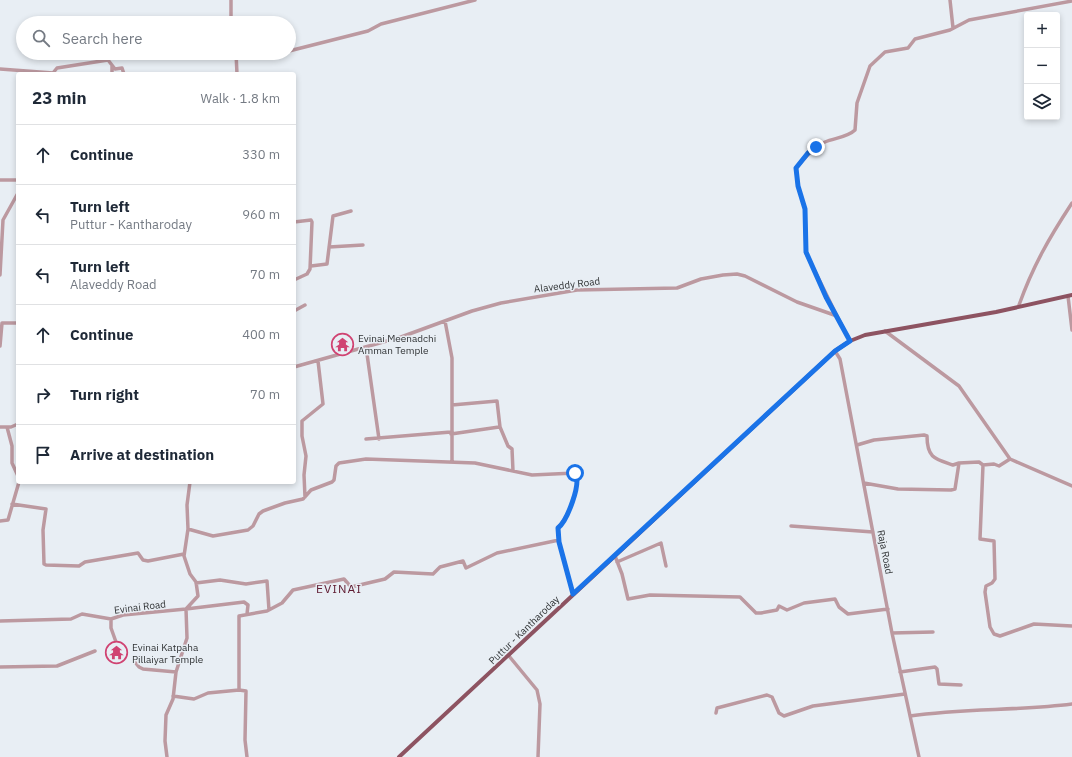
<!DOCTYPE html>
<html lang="en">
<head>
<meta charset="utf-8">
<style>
	body { margin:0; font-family:"IBM Plex Sans",sans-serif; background:#f6f6f7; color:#1f2937 }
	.controls { position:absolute; right:12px; top:12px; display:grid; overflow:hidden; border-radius:4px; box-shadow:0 2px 6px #0003 }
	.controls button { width:36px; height:36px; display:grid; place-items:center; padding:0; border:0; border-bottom:1px solid #e0e1e3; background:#fff; color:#1f2937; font:20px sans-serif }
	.stop { position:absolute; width:12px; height:12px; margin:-9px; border:3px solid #1a73e8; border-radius:50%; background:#fff }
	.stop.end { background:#1a73e8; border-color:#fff; box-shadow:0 1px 4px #0008 }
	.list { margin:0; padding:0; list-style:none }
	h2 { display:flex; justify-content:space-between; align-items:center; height:52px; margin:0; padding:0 16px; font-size:17px }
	h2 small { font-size:13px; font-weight:400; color:#747a83 }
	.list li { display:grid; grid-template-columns:26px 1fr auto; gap:12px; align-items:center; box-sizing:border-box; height:60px; padding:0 16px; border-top:1px solid #e0e1e3 }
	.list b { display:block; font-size:15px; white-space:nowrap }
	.list p { margin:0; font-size:13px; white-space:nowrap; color:#747a83 }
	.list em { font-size:13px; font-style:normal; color:#747a83 }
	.icon { flex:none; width:22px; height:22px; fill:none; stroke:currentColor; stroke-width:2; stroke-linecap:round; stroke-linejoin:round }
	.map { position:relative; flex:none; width:1072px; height:757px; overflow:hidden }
	.search { position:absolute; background:#fff; box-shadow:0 2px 6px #0003; left:16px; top:16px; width:280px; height:44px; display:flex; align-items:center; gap:10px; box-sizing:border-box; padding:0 14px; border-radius:22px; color:#747a83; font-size:15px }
	.panel { position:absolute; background:#fff; box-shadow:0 2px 6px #0003; left:16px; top:72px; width:280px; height:412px; border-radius:4px }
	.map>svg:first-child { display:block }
</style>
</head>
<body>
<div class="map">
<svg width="1072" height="757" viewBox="0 0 1072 757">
	<rect width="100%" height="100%" fill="#e8eef4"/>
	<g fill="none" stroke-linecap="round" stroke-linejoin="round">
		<path stroke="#bc99a0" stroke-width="3.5" d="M231,0V23
			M950,0L953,28
			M289,51L368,31L381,24L475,0
			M236,53L237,74
			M237,58L273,53
			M0,69L53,73L57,68L108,60L115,69L122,68L124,74
			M112,74V66
			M0,180H18
			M294,222L311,220L312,222L310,269L307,274L294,280
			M329,247L363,245
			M311,266L327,264L333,216L351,211
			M0,275L3,220L18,193
			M1068,296L1072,330
			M1019,305C1033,266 1049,238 1072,203
			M294,311L305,305
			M837,316L806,253L805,209L798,186L796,168C805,158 813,147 825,142C835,138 848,137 855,130L857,103L870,66L885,52L908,48L915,39L950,30L969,20L1072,1
			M445,321L452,358V462
			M885,331L959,386L1010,459L1072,486
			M0,346L2,323H18
			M366,347L379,439
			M835,351L840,359L892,633L919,757
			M294,367L401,337L472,311L501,303L577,290L677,288L701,279L723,275L737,274L745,276L797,302L837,316L850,341
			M452,405L497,401L500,427L508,446L512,449L513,471
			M0,427H11L18,424
			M7,427L12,446V463L18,476
			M451,434L499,427
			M366,439L451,432
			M857,445L874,440L924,435L927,436C927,458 935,459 953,465L959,463L979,462L983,465L994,464L999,466L1010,459
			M983,465L980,539L994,541L995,579L992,583L986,586L985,592L990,627L994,634L1000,636L1034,624L1072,626
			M864,483L898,489L951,490L955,489L959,463
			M305,497L304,475L306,456L302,436V421L323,404L318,361
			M12,504L46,509L43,530L44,564L46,565L79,566L85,562L138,553L143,560L148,561L184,554
			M0,521L8,520L19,482
			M791,526L873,532
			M188,529L213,536L248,530L253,526L259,514L263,511L285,503L303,499L311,490L332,482L334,480L336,466L339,463L366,459L475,463L532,475L575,473C582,483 567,521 558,527L559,542L573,594
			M615,556L622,574L628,599L650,595L740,597L756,613H761L777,610L779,606L787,610L804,603L835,599L839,607L848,614L888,609
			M617,562L661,543L666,566
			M196,583L220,580L246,584L267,581L269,610
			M111,619V628L116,642
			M0,621L71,619L82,614L111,619L123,615L186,609L244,602L248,605L247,614
			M892,633L933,632
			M509,656L537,690L540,704L538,757
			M134,661L139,667L143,669L176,672
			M0,667L57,666L95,651
			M900,672L935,667L937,669L939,684L961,685
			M173,696L194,699L208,693L239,690
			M716,713L717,708L767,695L772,697L779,713L784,716L813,706L905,694
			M910,716C964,708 1018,711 1072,704
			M167,757L165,741L166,715L173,699L176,672L187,638L186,609L198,596L196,582L190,574L184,556L188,529L187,505L190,482
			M247,757L245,740L246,691L239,690V616L267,611L282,603L293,590L344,579L351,587L385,579L394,572L433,574L440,567L463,561L466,568L497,553L559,540"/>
		<path stroke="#8d5361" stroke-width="4" d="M399,757L835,351L850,341L865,335L996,312L1072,295"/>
	</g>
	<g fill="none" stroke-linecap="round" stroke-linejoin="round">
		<path stroke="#1a73e8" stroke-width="5" d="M575,473C582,483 567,521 558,528L559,542L573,594L835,351L850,341L826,297L806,252L805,209L798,186L796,168L808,153L816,147"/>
	</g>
	<defs>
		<symbol id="temple-ring" viewBox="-11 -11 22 22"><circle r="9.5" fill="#e8eef4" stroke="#d04372" stroke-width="1.5"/><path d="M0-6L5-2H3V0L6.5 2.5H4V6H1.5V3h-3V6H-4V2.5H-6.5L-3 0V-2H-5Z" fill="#d04372"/></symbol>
	</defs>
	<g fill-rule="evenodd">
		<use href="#temple-ring" x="330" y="332" width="25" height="25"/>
		<use href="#temple-ring" x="104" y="640" width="25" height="25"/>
	</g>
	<g text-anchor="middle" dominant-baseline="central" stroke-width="3" stroke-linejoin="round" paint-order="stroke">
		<g font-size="10" fill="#303335" stroke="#e8eef4">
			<text transform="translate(567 285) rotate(-7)">Alaveddy Road</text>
			<text transform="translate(885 552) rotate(79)">Raja Road</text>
			<text transform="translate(140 607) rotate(-7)">Evinai Road</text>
			<text transform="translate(524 630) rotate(-44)">Puttur - Kantharoday</text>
		</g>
		<g font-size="10" fill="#303335" stroke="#e8eef4" text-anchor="start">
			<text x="358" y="338">Evinai Meenadchi<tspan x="358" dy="12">Amman Temple</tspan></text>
			<text x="132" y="647">Evinai Katpaha<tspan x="132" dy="12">Pillaiyar Temple</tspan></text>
		</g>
		<g font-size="12" letter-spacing="1" fill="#5e1a30" stroke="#e8eef4">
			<text x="339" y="588">EVINAI</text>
		</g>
	</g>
</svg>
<div class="controls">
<button>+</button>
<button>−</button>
<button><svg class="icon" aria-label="layers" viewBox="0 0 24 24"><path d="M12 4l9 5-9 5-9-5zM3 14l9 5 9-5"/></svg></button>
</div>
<div class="stop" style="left:575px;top:473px"></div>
<div class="stop end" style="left:816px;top:147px"></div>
<div class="search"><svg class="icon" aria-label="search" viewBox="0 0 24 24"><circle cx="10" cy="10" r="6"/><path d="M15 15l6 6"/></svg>Search here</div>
<section class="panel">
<h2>23 min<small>Walk · 1.8 km</small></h2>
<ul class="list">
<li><svg class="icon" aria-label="ahead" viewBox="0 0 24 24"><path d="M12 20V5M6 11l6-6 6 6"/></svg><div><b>Continue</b></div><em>330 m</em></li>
<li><svg class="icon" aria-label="left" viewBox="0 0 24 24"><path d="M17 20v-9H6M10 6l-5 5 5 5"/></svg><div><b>Turn left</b><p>Puttur - Kantharoday</p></div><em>960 m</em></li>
<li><svg class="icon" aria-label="left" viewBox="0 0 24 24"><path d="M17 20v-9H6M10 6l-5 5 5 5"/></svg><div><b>Turn left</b><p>Alaveddy Road</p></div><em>70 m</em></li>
<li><svg class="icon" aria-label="ahead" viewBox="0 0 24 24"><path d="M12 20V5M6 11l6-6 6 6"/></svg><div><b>Continue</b></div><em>400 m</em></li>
<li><svg class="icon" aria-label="right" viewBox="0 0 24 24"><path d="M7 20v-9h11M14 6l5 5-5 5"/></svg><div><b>Turn right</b></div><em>70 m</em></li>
<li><svg class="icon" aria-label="arrive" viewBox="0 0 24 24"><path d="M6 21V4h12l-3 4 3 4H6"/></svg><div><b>Arrive at destination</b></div></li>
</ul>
</section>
</div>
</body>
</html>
